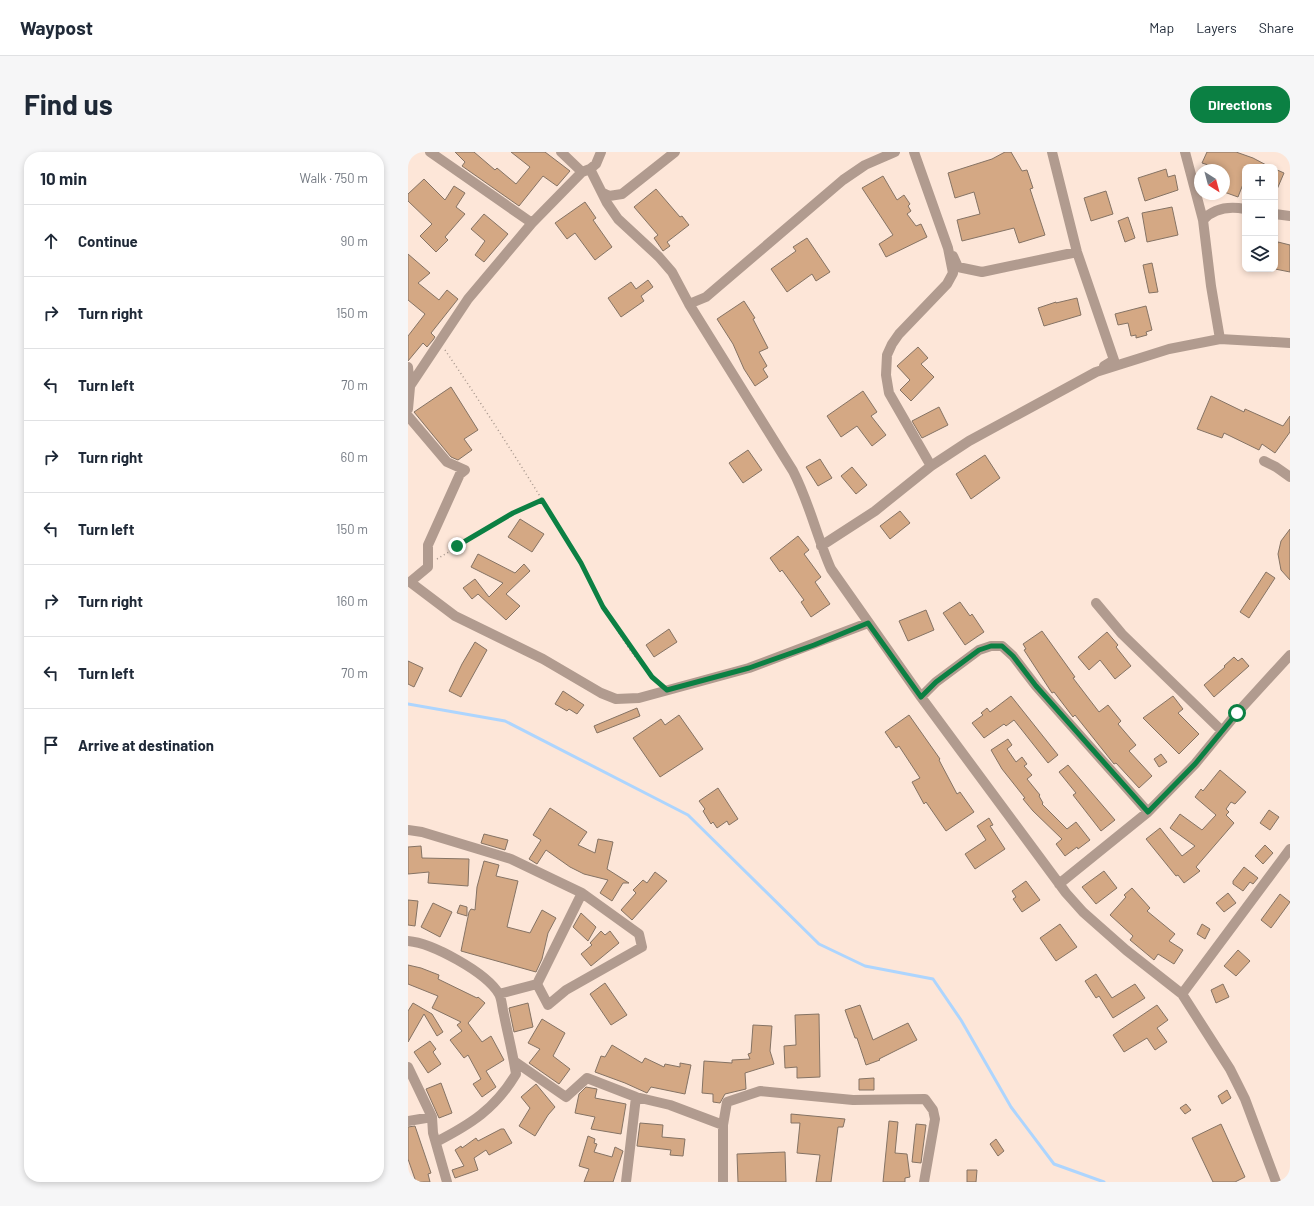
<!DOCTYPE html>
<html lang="en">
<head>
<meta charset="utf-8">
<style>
	body { margin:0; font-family:Barlow,sans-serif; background:#f6f6f7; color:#1f2937 }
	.controls { position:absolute; right:12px; top:12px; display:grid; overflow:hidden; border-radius:8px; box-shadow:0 2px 6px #0003 }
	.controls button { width:36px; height:36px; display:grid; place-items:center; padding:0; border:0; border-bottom:1px solid #e0e1e3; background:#fff; color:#1f2937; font:20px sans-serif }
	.compass { position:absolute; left:786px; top:12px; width:36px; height:36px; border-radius:50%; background:#fff; box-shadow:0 2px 6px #0003; rotate:144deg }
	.stop { position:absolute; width:12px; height:12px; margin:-9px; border:3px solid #0b8043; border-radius:50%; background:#fff }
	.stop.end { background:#0b8043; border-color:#fff; box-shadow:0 1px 4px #0008 }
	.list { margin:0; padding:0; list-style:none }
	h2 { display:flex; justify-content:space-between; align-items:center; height:52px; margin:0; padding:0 16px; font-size:17px }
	h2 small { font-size:13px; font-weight:400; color:#747a83 }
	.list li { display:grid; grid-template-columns:26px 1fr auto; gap:12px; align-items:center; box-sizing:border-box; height:72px; padding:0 16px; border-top:1px solid #e0e1e3 }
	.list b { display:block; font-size:15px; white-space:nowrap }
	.list em { font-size:13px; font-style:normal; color:#747a83 }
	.icon { flex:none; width:22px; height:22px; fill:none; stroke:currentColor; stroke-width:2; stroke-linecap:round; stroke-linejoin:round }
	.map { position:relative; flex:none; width:882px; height:1030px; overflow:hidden; border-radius:16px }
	header { display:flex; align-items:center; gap:24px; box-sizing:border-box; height:56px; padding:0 20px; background:#fff; border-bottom:1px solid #e0e1e3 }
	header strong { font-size:19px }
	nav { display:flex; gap:22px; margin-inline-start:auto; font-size:14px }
	.intro { display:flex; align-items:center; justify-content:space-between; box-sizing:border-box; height:96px; padding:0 24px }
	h1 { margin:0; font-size:28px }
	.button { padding:10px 18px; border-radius:16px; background:#0b8043; color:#fff; font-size:14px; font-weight:700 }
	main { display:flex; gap:24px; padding:0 24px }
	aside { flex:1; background:#fff; border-radius:16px; box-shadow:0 2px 6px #0003 }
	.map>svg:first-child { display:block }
</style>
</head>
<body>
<header>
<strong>Waypost</strong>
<nav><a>Map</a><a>Layers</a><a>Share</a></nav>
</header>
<div class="intro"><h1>Find us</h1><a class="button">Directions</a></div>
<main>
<aside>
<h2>10 min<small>Walk · 750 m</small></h2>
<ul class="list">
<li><svg class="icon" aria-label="ahead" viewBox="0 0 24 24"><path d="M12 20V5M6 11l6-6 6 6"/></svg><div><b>Continue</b></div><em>90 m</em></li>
<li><svg class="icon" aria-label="right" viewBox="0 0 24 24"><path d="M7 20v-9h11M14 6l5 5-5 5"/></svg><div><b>Turn right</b></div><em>150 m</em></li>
<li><svg class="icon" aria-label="left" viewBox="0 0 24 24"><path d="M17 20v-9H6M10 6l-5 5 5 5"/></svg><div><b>Turn left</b></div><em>70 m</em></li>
<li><svg class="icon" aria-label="right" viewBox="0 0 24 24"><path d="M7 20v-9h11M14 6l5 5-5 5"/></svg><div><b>Turn right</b></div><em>60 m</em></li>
<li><svg class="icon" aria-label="left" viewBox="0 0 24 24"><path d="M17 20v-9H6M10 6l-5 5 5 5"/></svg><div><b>Turn left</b></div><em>150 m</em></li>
<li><svg class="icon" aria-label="right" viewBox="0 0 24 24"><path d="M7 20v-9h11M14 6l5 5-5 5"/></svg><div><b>Turn right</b></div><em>160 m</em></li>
<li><svg class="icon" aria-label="left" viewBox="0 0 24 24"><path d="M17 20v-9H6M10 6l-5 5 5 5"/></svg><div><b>Turn left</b></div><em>70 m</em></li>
<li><svg class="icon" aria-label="arrive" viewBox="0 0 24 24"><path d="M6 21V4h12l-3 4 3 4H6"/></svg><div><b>Arrive at destination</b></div></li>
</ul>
</aside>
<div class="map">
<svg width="882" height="1030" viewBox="0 0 882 1030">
	<rect width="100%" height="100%" fill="#fde6d8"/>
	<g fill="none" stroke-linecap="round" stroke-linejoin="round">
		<path stroke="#add5fe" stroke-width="3" d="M0,552L97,569L280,663L411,792L457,814L525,827L553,868L603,955L646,1012L696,1030"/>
	</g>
	<path fill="#d4a884" stroke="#857364" d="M47,0H66L87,18L89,16L108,32L122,15L103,0H137L162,19L149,34L135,24L111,54L54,14L57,10Z
		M597,0H603L614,19L619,18L625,36L622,37L637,83L611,91L606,76L554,89L549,68L572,62L566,40L547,46L540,21L584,7Z
		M799,0H828L845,6L862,15H837V27L830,45L816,40V18L794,11Z
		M758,17L760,25L767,23L770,38L737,49L730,26Z
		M867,17L876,21L867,42Z
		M475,24L489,48L496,43L502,52L500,54L503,59L499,62L508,74L513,72L519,85L478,105L471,92L485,83L454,36Z
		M16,27L37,48L46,34L57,41L48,55L57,62L37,85L40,88L28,100L12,84L24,72L0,49V42Z
		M248,37L272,65L274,64L281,73L259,90L262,94L255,99L246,86L250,83L226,55Z
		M698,39L705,62L683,69L676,46Z
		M177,50L188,66L185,68L204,95L187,108L167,81L159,87L147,71Z
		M764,55L770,83L739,90L734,61Z
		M76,62L100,82L76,110L67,103L77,89L63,77Z
		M720,65L727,86L717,90L710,69Z
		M399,86L422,120L408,129L404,122L379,140L363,117L388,99L385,95Z
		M870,90L882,93V120L867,117V103Z
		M0,102L22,121L10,131L31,148L39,138L50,147L23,181L27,185L25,188L19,195L15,191L0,209V184L17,162L0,148Z
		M744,111L750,140L741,141L735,113Z
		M240,128L245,135L233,144L236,149L213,165L200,146L223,130L228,137Z
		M669,146L673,163L636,174L630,156L648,150V151Z
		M336,149L347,166L345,167L360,196L351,200L359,214L355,217L360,225L347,234L336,217L325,192L309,167Z
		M738,154L744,178L738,180L739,183L728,186V183L723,184L720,171L710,173L707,162Z
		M510,195L520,206L513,212L526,225L503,249L492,238L502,228L489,214Z
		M43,235L70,278L56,287L64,298L50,308L43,305L6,260Z
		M455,239L469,260L463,264L478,283L464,294L449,274L433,285L419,264Z
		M803,244L836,260L837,257L875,274L882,264V280L867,301L854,292L851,298L816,281L814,286L789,277Z
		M531,255L540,273L514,286L504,269Z
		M340,298L354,318L335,331L321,311Z
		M577,303L592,326L563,347L548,322Z
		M412,307L424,326L410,334L398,315Z
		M444,315L459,333L448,342L433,324Z
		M492,359L502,371L482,387L472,374Z
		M112,367L136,382L124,400L100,385Z
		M882,377V428L873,418L870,402L873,389Z
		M390,384L401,398L396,402L413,425L407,430L422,452L403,465L393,450L396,448L374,418L372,420L362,406Z
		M70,402L107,421L116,412L122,419L98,442L112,454L98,468L70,442L64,447L55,436L67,427L81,445L95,431L63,415Z
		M858,420L867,426L841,466L832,460Z
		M552,450L562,464L564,462L576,480L557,493L535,461Z
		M518,458L526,478L500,489L491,469Z
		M261,477L269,490L246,505L238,493Z
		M634,479L667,525L665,526L691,560L700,553L713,569L710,572L728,593L721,599L744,624L731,636L708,611L706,612L667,563L665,565L646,540L644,541L616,498L618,497L615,492Z
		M699,480L710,493L708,495L723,514L707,527L692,508L681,518L670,505Z
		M67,490L79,498L53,545L41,539L54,512Z
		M826,505L830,509L834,506L841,514L806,545L796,533L817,515L816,514Z
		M0,509L15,516L6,535L0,532Z
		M155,539L176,553L169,562L161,557L159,559L147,552Z
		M603,544L650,603L640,611L606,568L598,574L596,572L576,586L564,571L575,563L573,561L579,556L582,560Z
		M765,544L775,557L770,561L791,582L771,602L735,566Z
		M229,556L232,564L189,581L186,574Z
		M271,563L295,597L252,625L225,586L253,567L257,573Z
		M501,563L532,607L531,608L549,642L552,640L566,660L538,679L518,650L516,652L504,630L512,626L491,594L488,596L477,580Z
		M600,587L604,593L599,597L608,610L614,605L619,612L616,614L624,623L619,627L632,643L631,644L635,651L634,652L659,677L668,670L682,688L670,697L669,695L657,704L648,692L654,687L625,659L615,647L617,646L594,617L583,598Z
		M753,602L759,610L751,615L746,607Z
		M660,613L707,668L693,679L665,643L668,641L651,620Z
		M812,618L838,640L827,652L823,650L818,657L821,660L818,663L826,671L788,715L792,719L776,731L770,723L768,724L738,687L752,676L774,704L787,694L762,676L772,662L794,678L808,663L787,645L793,637L795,639Z
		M310,636L330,667L321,673L319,669L309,676L305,670L303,672L295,659L297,657L291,649Z
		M142,656L179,680L170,693L187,701L190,687L205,690L199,717L221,731H215L204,749L192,741L200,728L176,722L162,715L138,698L129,712L121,707L133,688L125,683Z
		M861,658L871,665L862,678L852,671Z
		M581,666L585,673L582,674L597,697L567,717L557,702L578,688L569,674Z
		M76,682L100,688L97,698L73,691Z
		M857,693L865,701L855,712L847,704Z
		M13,694L14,706L61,707L60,734L20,731L21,720L0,722V695Z
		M76,709L91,713L88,724L110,729L99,775L122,781L134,758L148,766L140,781L134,807L128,820L53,799L61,760L63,757L67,758L69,735Z
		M836,715L850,726L845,732L842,730L835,739L825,732V729Z
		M696,719L709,736L688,752L674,735Z
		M247,720L259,729L224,768L213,758L228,741L225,738L235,728L239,731Z
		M618,729L632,748L614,760L605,747L608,745L604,739Z
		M724,736L742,756L739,759L767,782L761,789L775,798L766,812L750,802L746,808L722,788L725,784L702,763L718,745L716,743Z
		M820,741L828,751L816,760L808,751Z
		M872,742L882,750L863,776L853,768Z
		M0,748L10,749L7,774L0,773Z
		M25,751L44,760L32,785L13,775Z
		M52,753L59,755V764L49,761Z
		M173,761L188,775L180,789L165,775Z
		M652,772L669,795L648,809L632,786Z
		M794,772L802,777L797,787L789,782Z
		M193,779L197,783L202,779L211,791L183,814L173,802L184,793L182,791Z
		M830,798L842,809L828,824L816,814Z
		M0,813L13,816L31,823L30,827L69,846L70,845L77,851L60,871L74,890L83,884L96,908L78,919L88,935L74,945L65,932L73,927L60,903L56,906L42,888L54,879L49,873L53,870L24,856L30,844L0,832Z
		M688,822L704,846L727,832L737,846L705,866L691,844L688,846L677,829Z
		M197,831L219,863L203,873L182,842Z
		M815,832L821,845L808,851L803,838Z
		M5,851L24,862L35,880L29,884L16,862L0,890V859Z
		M120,851L125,875L106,880L101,856Z
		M452,853L465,888L500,871L509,888L471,907L472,908L458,913L449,886H447L437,858Z
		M749,853L760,868L749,876L759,890L747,898L739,886L716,900L705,883Z
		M411,862L412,925L389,926V915L377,916L376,894L388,893L387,863Z
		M134,867L157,881L145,904L162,917L151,932L121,911L132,897L120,891Z
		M345,873L364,874L362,899L366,912L337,921L338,937L317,942L312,951L305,950V942L294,941L296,909L324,911V908L342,907L340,902L343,901Z
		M22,889L28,897L25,900L33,912L20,921L6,900Z
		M204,893L234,911L237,906L256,915L257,912L272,915V911L283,913L277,942L243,935L239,941L217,931L187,920L193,904L197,905Z
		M466,926V938H451V927Z
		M33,931L44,961L31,966L18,937Z
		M128,932L147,955L140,963L127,984L111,974L122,956L113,945Z
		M178,935L189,937L187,946L218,952L213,982L183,977L187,965L167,961L171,942Z
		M819,938L823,946L814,952L810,944Z
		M778,952L783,958L777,962L772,956Z
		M383,962L437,967L435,975H430L423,1030H408L412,1003L389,1001L392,971H383Z
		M481,969L490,970L487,1001L499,1002L502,1025L497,1026V1030H475Z
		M232,971L255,973L254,985L277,987L275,1004L262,1003L263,998L229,994Z
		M508,972L518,973L513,1011L504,1010Z
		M813,972L837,1025L827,1030H805L784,986Z
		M7,974L23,1021L20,1022L22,1030H8L0,1007V975Z
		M93,977H96L104,991L81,1003L78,998L66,1006L70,1018L47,1026L44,1018L56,1014L47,998L53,994L54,996L68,986L70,989Z
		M180,984L187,987L186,991L189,992L186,1000L204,1005L207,995L215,999L205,1030H176L181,1017L171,1014Z
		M588,987L596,999L590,1004L582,992Z
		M377,1000L378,1030H330L329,1002Z
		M559,1018H569L568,1030H559Z"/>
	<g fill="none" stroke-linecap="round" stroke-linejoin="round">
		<path stroke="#a7978d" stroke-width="1.5" stroke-dasharray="1 3" stroke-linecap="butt" d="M37,198C84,267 129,338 172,410C195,450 215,499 251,531
			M29,407L105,361L134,348"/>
		<path stroke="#b19b8f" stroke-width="10" d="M22,0L124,71
			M153,0L174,20
			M506,0L540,96L545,121L539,132L491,182L484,192L479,203L478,223L481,241L523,314
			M644,0L669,100L706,208L696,214
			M777,0L795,68L803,134L812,187
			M182,17L188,12L193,0
			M195,41L201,44L214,42L267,0
			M867,62L882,64
			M795,68C806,56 821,54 837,57
			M545,104L550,115L574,120L669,100
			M281,152L298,145L435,28L457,13L487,0
			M0,215L2,235L0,257
			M0,237L60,147L124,71L174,20L182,17L199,51L210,67L251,105L264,120L281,152L385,319C401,350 409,385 423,417L513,545L658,741L675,760L718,798L774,842L822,917L837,947L868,1030
			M0,264L39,310L57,318L52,322L20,393V415L2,430L47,464L135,507L193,541L208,547L231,546L341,516L460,471
			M856,309L868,315L882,325
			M413,394L467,359L523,314L561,289L688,220L761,197L812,187L882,191
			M688,451L714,482L814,579
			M513,545L528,530L571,498L583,494H594L605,504L628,534L740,660
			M0,678L14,680L103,707L174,741L231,782L234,795L158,838L140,853L129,832
			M651,732L740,660L787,612L829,561L882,503
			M0,789C24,791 78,820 91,842C94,847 94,856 96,863C100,883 105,902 108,922C87,957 63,972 28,990
			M91,842L129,832L174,741
			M774,842L882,697
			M106,909L158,945L179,926L228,945L262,953L315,973
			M0,915L24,965L25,981L39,1030
			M0,969L24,965
			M218,1030L228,945
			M315,1030V973L319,950L352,939L445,948L517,947L525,958L527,967L516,1030"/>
	</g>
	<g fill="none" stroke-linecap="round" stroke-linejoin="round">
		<path stroke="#0b8043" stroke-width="5" d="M49,394L105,361L134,348L173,411L195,455L244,525L259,538L341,516L406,493L460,471L513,545L528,530L571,498L583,494H594L605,504L628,534L740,660L787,612L829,561"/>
	</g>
</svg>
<div class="controls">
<button>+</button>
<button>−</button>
<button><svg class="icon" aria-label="layers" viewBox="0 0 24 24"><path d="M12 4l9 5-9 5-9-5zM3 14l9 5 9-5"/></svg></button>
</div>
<svg class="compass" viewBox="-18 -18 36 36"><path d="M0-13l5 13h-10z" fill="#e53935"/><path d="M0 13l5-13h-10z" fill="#747a83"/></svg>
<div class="stop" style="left:829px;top:561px"></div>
<div class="stop end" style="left:49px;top:394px"></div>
</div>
</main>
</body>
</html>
